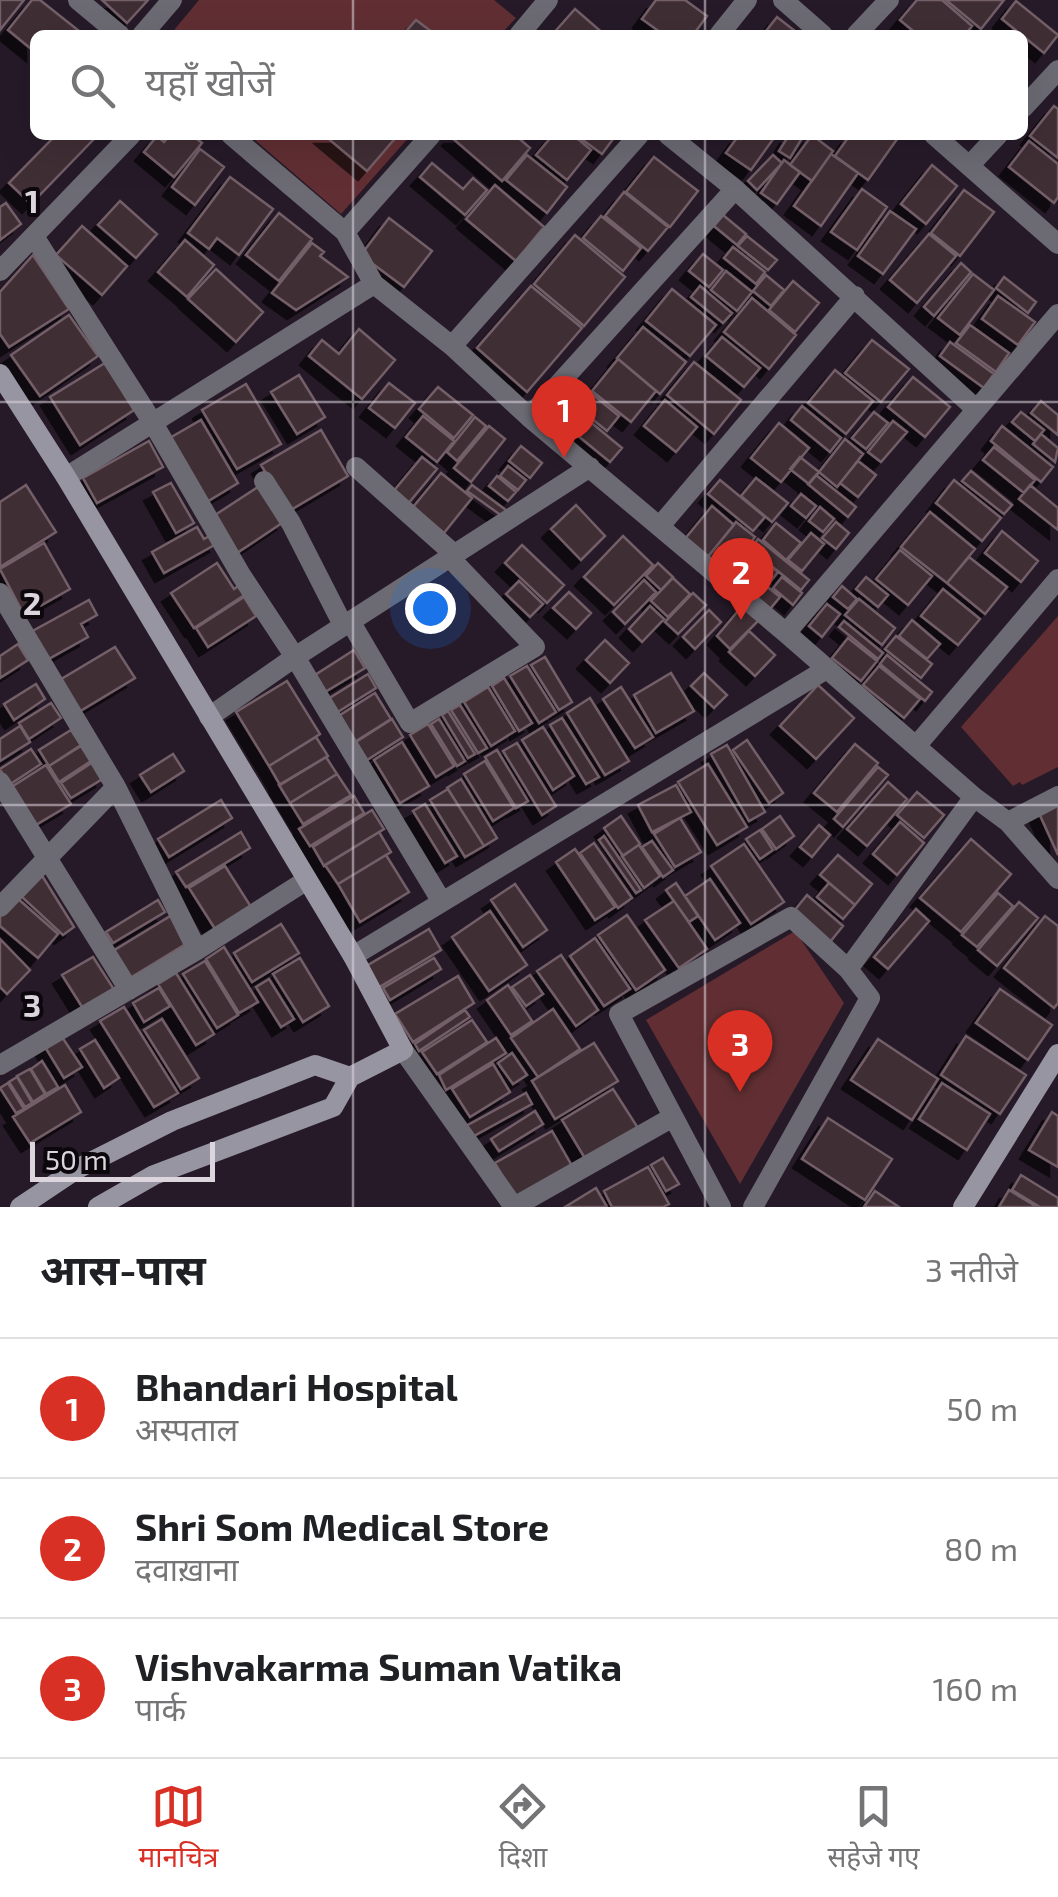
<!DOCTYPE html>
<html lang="hi">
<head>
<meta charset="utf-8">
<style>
	body { margin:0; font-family:"Exo 2","Noto Sans Devanagari",sans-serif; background:#f6f6f6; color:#202124 }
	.scale { position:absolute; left:30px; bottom:25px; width:185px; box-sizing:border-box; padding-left:10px; border:5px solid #ddd5de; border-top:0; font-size:28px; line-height:35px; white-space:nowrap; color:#ddd5de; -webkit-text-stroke:8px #0c070d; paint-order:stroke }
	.you { position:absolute; left:430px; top:608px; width:35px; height:35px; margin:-25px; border:8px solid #fff; border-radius:50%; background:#1a73e8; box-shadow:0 0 0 15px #1a73e833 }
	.badge { display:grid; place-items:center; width:65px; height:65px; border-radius:50%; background:#d93025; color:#fff; font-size:32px; font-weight:700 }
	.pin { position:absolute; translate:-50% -82px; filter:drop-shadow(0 2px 5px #0008) }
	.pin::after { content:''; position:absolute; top:52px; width:35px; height:30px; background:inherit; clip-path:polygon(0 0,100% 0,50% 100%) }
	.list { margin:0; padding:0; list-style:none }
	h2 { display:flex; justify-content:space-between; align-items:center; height:130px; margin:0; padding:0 40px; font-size:42px }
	h2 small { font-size:32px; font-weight:400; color:#757577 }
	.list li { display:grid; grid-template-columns:65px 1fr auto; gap:30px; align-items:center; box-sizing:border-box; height:140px; padding:0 40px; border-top:2px solid #e0e0e0 }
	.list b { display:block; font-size:38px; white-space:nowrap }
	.list p { margin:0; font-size:32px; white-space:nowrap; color:#757577 }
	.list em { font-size:32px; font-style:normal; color:#757577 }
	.icon { flex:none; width:55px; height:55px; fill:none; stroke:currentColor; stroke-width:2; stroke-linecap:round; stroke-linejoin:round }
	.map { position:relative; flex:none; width:1058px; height:1207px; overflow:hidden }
	.search { position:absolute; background:#fff; box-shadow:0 10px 40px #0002; left:30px; right:30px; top:30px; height:110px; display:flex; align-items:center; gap:25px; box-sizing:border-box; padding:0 35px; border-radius:15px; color:#757577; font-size:38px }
	.sheet { height:550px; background:#fff }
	nav { display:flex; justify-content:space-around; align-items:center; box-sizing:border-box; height:140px; border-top:2px solid #e0e0e0; background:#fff; font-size:28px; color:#757577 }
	nav a { display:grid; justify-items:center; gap:5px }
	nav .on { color:#d93025 }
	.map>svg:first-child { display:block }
</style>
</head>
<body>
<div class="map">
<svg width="1058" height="1207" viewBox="0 0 1058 1207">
	<defs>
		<filter id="shadow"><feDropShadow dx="-9" dy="9" stdDeviation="0" flood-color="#0009"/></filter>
	</defs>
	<rect width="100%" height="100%" fill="#261a28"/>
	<path fill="#612f33" d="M199,0H494L516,18L500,35H170Z
		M249,135H411L341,214Z
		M1058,616V767L1022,785L1020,782L1013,786L961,727Z
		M795,931L844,1003L740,1184L646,1020Z"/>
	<path fill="#402d35" stroke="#735e67" stroke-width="2.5" filter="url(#shadow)" d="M0,0H24L0,30Z
		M32,0H40L79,31L76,35H35V52L8,30Z
		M102,0H148L127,23Z
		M656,0H685L707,16L693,35H664L642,19Z
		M917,0H942L972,26L965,35H918L900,20Z
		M946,0H1004L981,29Z
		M1016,1L1058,35L1044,53L1002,19Z
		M575,9L605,35H552Z
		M777,17L800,35H763Z
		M416,20L436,35H403Z
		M1054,106L1058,109V158L1030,136Z
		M56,135H89L93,140L31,204L9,183Z
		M170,135H192L202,143L174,177L144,152L157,136L164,142Z
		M324,135H398L367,171Z
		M453,135H515L530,148L502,181L451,137Z
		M553,135H573L591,150L567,180L536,155Z
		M576,135H616L602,154Z
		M739,135H776L751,170L726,153Z
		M789,135H804L790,158L779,151Z
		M812,135L833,151L812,181L790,165Z
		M850,135H900L868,180L835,156Z
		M1029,141L1058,164V197L1054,203L1009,167Z
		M200,149L224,167L195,205L172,187Z
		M831,154L858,173L821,226L794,206Z
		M527,155L567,187L547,213L506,180Z
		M773,155L782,163L757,190L748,181Z
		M654,157L698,191L670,227L626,192Z
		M784,160L800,172L777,204L761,193Z
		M432,163L463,189L473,178L487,190L465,215L420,177Z
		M932,165L957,186L926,224L901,204Z
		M230,177L273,209L239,255L217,238L209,249L188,233Z
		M495,185L544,227L516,261L466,219Z
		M862,189L887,207L857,250L831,232Z
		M964,190L994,212L960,256L931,233Z
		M624,192L668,227L648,251L605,216Z
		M120,201L157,234L136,258L98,225Z
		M6,203L21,224L0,240V207Z
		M890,211L916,229L883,274L858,256Z
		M279,213L312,239L279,281L246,255Z
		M723,215L746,234L737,245L714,226Z
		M601,216L641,248L623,271L583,238Z
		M389,218L432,251L404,287L361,255Z
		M82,226L127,266L102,295L56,255Z
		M929,234L956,256L917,303L890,280Z
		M575,235L625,277L584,326L534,284Z
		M747,236L777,260L768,270L738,246Z
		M185,240L214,265L187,297L158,272Z
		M312,243L324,252L320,256L348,277L296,310L272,293Z
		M733,247L765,272L756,284L724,258Z
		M703,254L723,270L709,287L689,271Z
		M33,255L69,309L9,347L0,334V292Z
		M961,263L971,272L934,316L924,307Z
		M216,269L263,312L236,342L188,299Z
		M726,271L752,292L737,311L711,290Z
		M973,274L994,290L960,335L938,318Z
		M766,275L784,290L771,306L753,291Z
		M1004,277L1036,302L1028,313L996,288Z
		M793,281L819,303L795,332L769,310Z
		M531,286L582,328L527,392L477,348Z
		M700,286L732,313L723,323L691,297Z
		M672,289L716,325L690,356L646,321Z
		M998,296L1035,322L1018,345L982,319Z
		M752,298L796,335L769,369L724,332Z
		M69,315L98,356L40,396L11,355Z
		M970,325L1009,353L996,372L956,343Z
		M643,327L686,362L660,394L617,358Z
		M359,329L395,360L362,399L309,356L322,340L339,354Z
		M722,337L760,368L744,387L706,356Z
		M872,340L909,369L881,402L845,373Z
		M950,342L994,374L984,388L940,356Z
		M618,359L656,391L631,422L592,391Z
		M694,362L741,400L714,434L667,395Z
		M105,363L134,410L80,445L50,397Z
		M835,370L873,401L846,434L808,403Z
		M299,375L325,417L297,434L271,392Z
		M913,377L950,407L925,437L888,407Z
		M389,383L415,403L395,428L369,408Z
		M246,384L281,444L237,469L202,410Z
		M438,387L473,415L454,438L419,409Z
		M583,387L619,416L607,431L571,402Z
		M665,400L697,427L676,452L644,426Z
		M1041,401L1058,415V435L1031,413Z
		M566,402L622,448L610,462L555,417Z
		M802,406L841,438L830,452L791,420Z
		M874,412L888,423L866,449L852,438Z
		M1021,412L1044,430L1035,441L1012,422Z
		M423,416L454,441L437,462L406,437Z
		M475,417L486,426L457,461L447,452Z
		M201,420L238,483L205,503L168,439Z
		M893,421L907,432L881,462L868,452Z
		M779,423L809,448L781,482L751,458Z
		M489,426L505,439L471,482L454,468Z
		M1002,426L1053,467L1041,482L991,441Z
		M321,430L348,476L289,511L261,465Z
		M1041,434L1058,448L1055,462L1033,444Z
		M845,439L863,454L837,487L819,472Z
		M149,441L163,467L97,503L83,478Z
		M521,446L542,463L530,478L509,461Z
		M994,447L1035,480L1024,493L983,460Z
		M422,457L437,469L407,505L392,493Z
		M800,457L819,472L809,484L790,469Z
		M858,461L876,475L858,497L840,483Z
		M508,466L526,480L518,490L500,476Z
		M971,471L1012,505L1004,514L962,481Z
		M441,473L472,498L444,533L413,507Z
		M816,475L856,507L848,517L808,484Z
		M497,476L516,492L508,501L489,486Z
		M756,478L788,503L772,522L741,496Z
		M720,480L765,517L753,531L708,494Z
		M954,480L1001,518L982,541L936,503Z
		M171,483L194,523L176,533L153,492Z
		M26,485L56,532L0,567V502Z
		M261,485L285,521L237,553L212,517Z
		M472,485L506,510L502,516L467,491Z
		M1030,485L1058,508V530L1019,499Z
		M801,494L816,506L806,518L791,506Z
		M576,505L605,536L581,560L551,529Z
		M712,506L734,525L706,559L684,540Z
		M820,507L834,519L823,532L809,521Z
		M930,512L975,549L947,583L901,547Z
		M736,522L755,537L726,574L706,559Z
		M836,522L849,533L836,549L822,538Z
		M776,523L801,543L786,560L763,540Z
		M197,527L204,539L213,534L218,543L164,573L152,552Z
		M1002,531L1038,561L1021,582L985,553Z
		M811,533L824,544L802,571L788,560Z
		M623,536L653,565L614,605L584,577Z
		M758,539L809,580L801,590L751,549Z
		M44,543L70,589L24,615L0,569Z
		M522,545L564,585L547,603L505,563Z
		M750,550L778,572L770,582L742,560Z
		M900,550L932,576L908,605L876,579Z
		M969,557L1007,587L985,614L947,583Z
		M217,563L234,589L240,585L246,594L194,628L171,593Z
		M658,563L673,577L661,590L646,576Z
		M740,565L780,597L770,609L730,577Z
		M782,577L802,593L793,605L773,588Z
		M866,577L888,595L878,607L856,589Z
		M673,578L690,594L668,617L651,601Z
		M644,580L656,592L625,624L613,612Z
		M519,581L543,604L530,617L506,594Z
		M842,586L857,599L848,609L833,597Z
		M943,589L980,619L958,645L921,616Z
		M569,592L591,613L576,629L553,608Z
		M693,593L706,605L678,634L665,622Z
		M244,597L256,616L208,647L196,628Z
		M859,599L895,628L882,645L845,615Z
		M89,600L97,615L81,624L88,637L45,661L29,633Z
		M827,604L840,614L822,637L809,626Z
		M743,605L759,620L730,649L717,636Z
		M650,606L664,619L642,642L629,629Z
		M709,610L721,622L695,649L683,637Z
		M912,620L940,644L927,659L899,636Z
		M844,621L883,653L878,659L839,627Z
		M749,631L775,655L755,676L729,652Z
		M896,636L932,664L921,678L885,649Z
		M848,638L877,661L861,681L832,658Z
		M605,640L629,663L610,683L586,660Z
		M18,644L28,660L0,678V656Z
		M115,647L135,678L77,713L58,681Z
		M354,650L365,668L325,692L315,675Z
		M887,655L932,692L925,701L880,664Z
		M545,657L572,702L559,710L531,665Z
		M527,666L556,712L539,723L510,676Z
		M879,666L920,699L904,718L863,685Z
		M671,673L694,711L656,733L634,695Z
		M704,673L727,695L714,708L691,686Z
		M368,674L376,688L336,713L328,699Z
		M504,678L532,723L519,731L492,686Z
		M287,681L320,734L269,766L236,712Z
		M36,684L45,699L14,720L4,704Z
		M818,685L854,718L816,759L780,726Z
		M488,687L515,731L491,746L464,702Z
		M621,687L653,737L635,748L603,699Z
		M375,693L391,719L353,743L337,717Z
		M590,698L629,761L605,775L567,713Z
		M51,703L61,718L29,739L19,723Z
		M460,705L487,748L478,753L451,710Z
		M448,711L475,754L468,758L442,715Z
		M562,718L599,777L586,784L550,725Z
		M392,719L403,737L367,760L356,742Z
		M439,719L465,761L457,766L431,724Z
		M428,724L454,766L436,777L410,735Z
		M20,726L30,742L0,761V739Z
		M543,727L574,776L553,790L522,740Z
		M71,730L81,745L49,766L39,750Z
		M316,737L328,756L280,785L269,766Z
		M747,740L783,793L769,803L733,750Z
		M402,742L429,786L400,803L374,760Z
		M517,743L556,806L542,815L503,751Z
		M855,744L878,763L837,812L814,793Z
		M727,745L765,812L749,821L711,754Z
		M81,746L91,761L59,782L49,766Z
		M31,749L41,764L9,785L0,769Z
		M497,750L528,801L516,808L485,757Z
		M173,754L184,771L151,792L140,775Z
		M326,757L337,774L290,803L279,785Z
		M485,761L514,808L493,821L464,774Z
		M93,762L104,778L71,798L61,783Z
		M708,764L747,827L717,845L678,782Z
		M46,765L71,804L34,826L10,788Z
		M878,767L888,775L843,827L834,819Z
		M337,774L351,795L303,824L290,803Z
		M461,779L497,838L484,846L447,788Z
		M888,782L907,799L867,846L847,829Z
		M676,785L691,812L652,832L638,805Z
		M448,789L484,846L465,857L430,800Z
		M917,792L944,815L924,838L897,815Z
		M354,796L364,813L310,846L299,829Z
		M221,800L232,818L169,857L158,839Z
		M425,804L457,856L445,863L413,811Z
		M1058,804V855L1039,813Z
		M372,810L384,829L324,866L313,847Z
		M621,816L640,844L623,856L604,828Z
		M780,816L794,836L776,849L762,829Z
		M680,818L701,852L675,867L654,834Z
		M900,822L924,843L897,875L873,854Z
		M819,825L830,835L812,857L800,847Z
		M760,830L773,850L760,859L746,839Z
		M241,832L250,848L186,887L176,872Z
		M379,832L391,852L338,884L325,865Z
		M604,836L641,890L636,893L599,840Z
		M971,839L1011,874L961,932L920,898Z
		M652,841L673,870L663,877L642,847Z
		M594,843L632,898L618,908L580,853Z
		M744,844L784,902L751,924L711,866Z
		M639,845L660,876L644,888L622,856Z
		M575,849L615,907L595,920L556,862Z
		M386,855L409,892L360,922L338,884Z
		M838,855L872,884L855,905L820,875Z
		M225,866L253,910L217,932L189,888Z
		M41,874L74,927L63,935L22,897Z
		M710,879L740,923L715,940L685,896Z
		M676,883L698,916L689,922L666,890Z
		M829,883L855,905L843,919L817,897Z
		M515,884L547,930L523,947L491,900Z
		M998,893L1013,906L977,947L962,935Z
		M807,895L843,926L830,942L794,911Z
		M17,898L58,934L38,958L0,926V917Z
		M158,900L165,912L113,943L106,932Z
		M674,901L707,949L679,968L645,920Z
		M1019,902L1038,918L997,966L978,950Z
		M916,909L929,921L888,969L874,957Z
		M490,911L527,965L489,991L452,937Z
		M172,915L189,942L130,978L113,951Z
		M627,915L665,970L636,990L598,935Z
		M1045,916L1058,926V1003L1054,1008L1004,968Z
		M281,924L299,953L252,982L234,953Z
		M429,929L441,950L376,989L363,968Z
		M595,938L630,989L604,1006L570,956Z
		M0,939L30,970L7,994L0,987Z
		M224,947L258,1002L239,1013L206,959Z
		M561,955L598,1010L576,1026L537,971Z
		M93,957L115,991L84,1010L62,975Z
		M300,958L329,1006L303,1022L273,974Z
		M434,958L441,969L390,1000L383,988Z
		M205,961L238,1015L217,1028L183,974Z
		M176,973L214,1034L196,1045L158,984Z
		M530,975L543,994L526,1006L512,987Z
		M458,976L474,1003L413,1042L395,1014Z
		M269,979L294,1019L281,1027L256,987Z
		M508,985L532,1021L511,1035L487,1000Z
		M159,988L170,1006L144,1022L133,1003Z
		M1000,989L1052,1025L1028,1060L976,1023Z
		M124,1007L178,1093L154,1107L100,1021Z
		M553,1009L580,1049L538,1077L511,1038Z
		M465,1010L470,1017L419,1051L415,1044Z
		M162,1019L199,1078L181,1089L144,1030Z
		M472,1020L487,1042L437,1074L422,1052Z
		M966,1036L1026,1075L1000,1114L941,1075Z
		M62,1037L82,1067L64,1078L45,1047Z
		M496,1038L506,1053L446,1090L439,1075Z
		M878,1039L938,1079L912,1120L851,1080Z
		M95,1040L119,1078L104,1088L80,1049Z
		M594,1043L618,1081L555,1119L532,1081Z
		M512,1053L527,1075L513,1084L498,1063Z
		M42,1061L58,1087L46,1094L31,1069Z
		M493,1064L510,1092L470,1117L452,1089Z
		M30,1069L45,1094L33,1102L17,1076Z
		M17,1077L32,1103L25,1107L9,1082Z
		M8,1083L24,1109L16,1113L0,1088Z
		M942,1083L990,1114L967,1150L919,1119Z
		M65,1085L81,1112L30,1143L13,1117Z
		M613,1089L638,1128L586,1160L562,1120Z
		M526,1093L532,1104L472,1137L466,1126Z
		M535,1111L543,1124L499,1151L491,1139Z
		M1052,1112L1058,1116V1167L1029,1150Z
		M828,1118L892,1159L865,1200L802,1159Z
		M552,1131L572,1166L515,1198L495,1163Z
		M663,1158L679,1184L666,1191L651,1165Z
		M648,1167L669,1204L663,1207H612L604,1191Z
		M1021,1175L1058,1198V1207H1040L1012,1190Z
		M596,1188L607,1207H565Z
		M1009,1190L1037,1207H999Z
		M875,1191L899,1207H864Z"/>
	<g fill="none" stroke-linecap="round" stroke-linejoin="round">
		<path stroke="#6c6a73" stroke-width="20" d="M78,0L120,35
			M783,0L823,35
			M142,35L172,0
			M519,35L548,0
			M719,35L747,0
			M856,35L889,0
			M1023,108L1058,70
			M231,135L345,232L374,284L452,346L529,417L786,633L974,797L1008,822L1058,879
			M668,135L735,189L976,409
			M934,135L1058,244
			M969,166L998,135
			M345,232L431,135
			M35,238L153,423L241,575L295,657L442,902
			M0,271L131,135
			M452,346L639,135
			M529,417L735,189
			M356,467L455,555
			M66,477L374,284
			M264,481L291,523L343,625
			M660,526L855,296
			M0,593L116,787L197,950
			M350,621L410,723L535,647L450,558
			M786,633L1058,314
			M209,717L295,657L590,467
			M917,745L1058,579
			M0,782L129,990
			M1008,822L1058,796
			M0,907L116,787
			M353,956L825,670
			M848,969L974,797
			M403,1050L514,1207
			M0,1065L197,950L307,880
			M514,1207L673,1117
			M721,1207L619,1014L791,917L848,969L870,998L753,1207"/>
		<path stroke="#9895a3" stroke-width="20" d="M0,374L66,477L353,956L403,1050L350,1077L333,1107L154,1175L98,1207
			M20,1207L77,1169L172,1121L315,1065L350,1077
			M963,1207L1058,1054"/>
	</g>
	<path fill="none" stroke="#ddd5de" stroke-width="2.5" stroke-opacity="0.55" d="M353,0V35M705,0V35M353,135V1207M705,135V1207M0,402H1058M0,805H1058"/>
	<g font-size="32" text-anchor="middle" font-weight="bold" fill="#ddd5de" stroke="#0c070d" stroke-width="8" stroke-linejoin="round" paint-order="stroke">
		<text x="32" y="213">1</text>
		<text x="32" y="615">2</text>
		<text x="32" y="1017">3</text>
	</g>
</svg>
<div class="scale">50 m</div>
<div class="you"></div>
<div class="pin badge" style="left:564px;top:458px">1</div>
<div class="pin badge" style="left:741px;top:620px">2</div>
<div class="pin badge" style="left:740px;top:1092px">3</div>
<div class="search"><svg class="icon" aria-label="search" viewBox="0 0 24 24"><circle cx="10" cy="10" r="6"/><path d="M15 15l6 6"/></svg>यहाँ खोजें</div>
</div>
<section class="sheet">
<h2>आस-पास<small>3 नतीजे</small></h2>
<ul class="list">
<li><span class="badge">1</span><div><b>Bhandari Hospital</b><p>अस्पताल</p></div><em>50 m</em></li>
<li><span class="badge">2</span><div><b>Shri Som Medical Store</b><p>दवाख़ाना</p></div><em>80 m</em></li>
<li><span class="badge">3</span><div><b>Vishvakarma Suman Vatika</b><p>पार्क</p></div><em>160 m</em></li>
</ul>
</section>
<nav>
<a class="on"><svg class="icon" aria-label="map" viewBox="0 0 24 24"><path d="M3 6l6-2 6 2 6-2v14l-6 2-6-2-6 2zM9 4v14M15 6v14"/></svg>मानचित्र</a>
<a><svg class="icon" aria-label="directions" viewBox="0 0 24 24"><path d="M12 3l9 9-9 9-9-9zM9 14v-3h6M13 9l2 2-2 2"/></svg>दिशा</a>
<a><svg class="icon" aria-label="saved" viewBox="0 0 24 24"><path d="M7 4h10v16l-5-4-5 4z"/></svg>सहेजे गए</a>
</nav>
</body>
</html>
